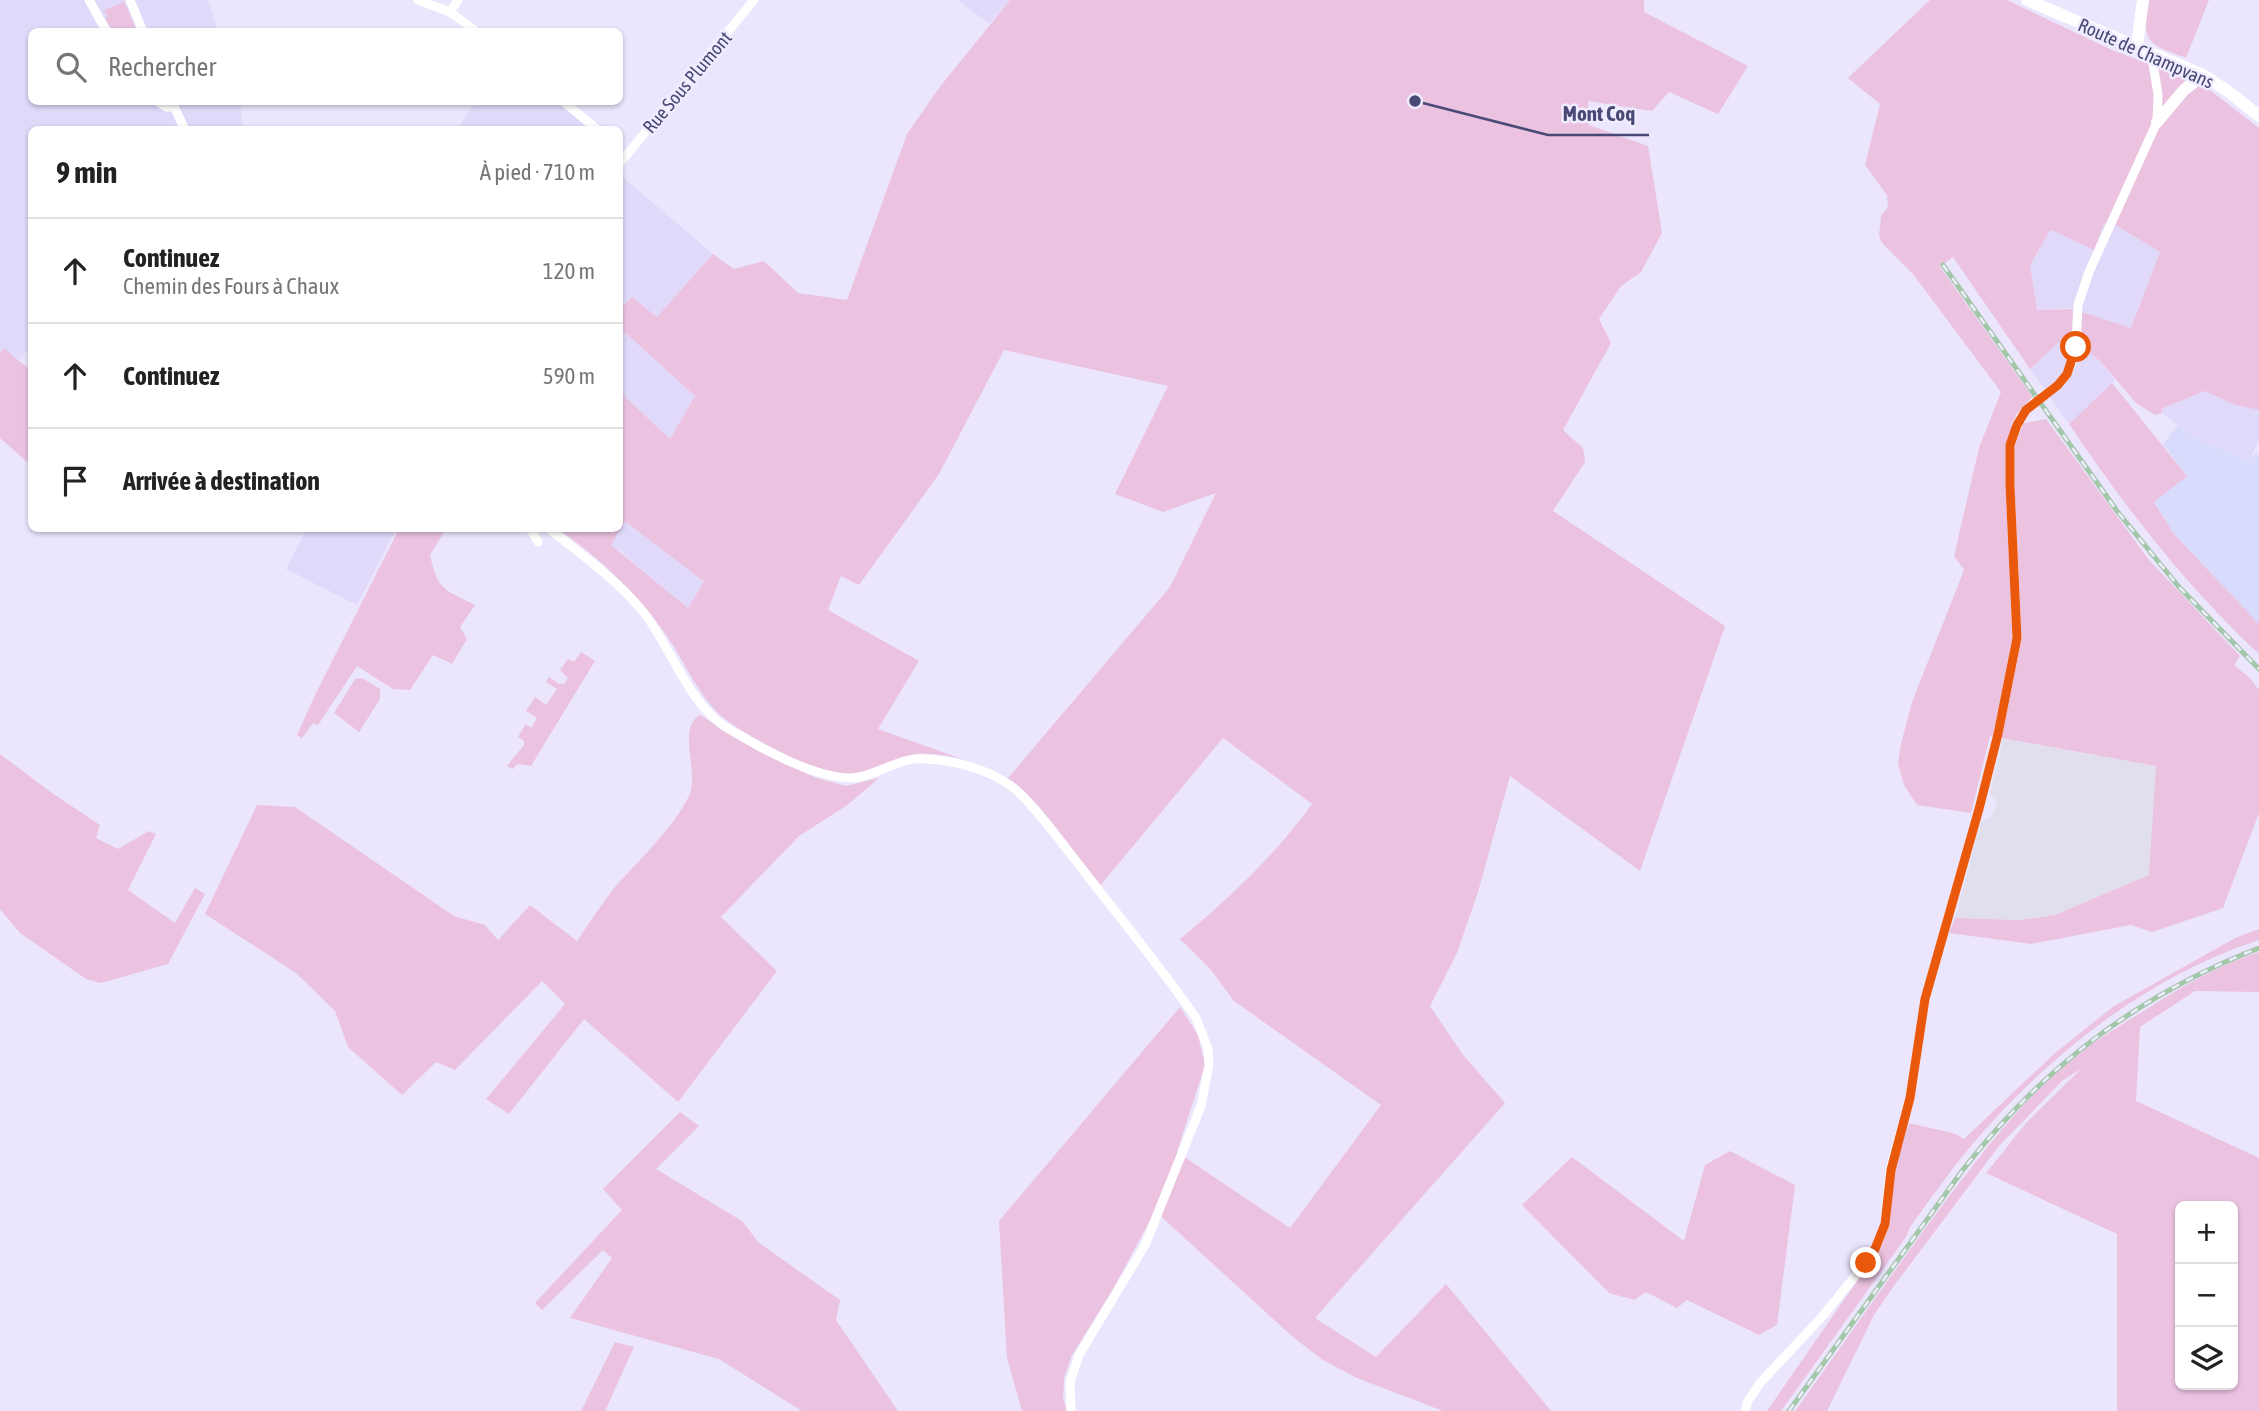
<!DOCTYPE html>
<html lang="fr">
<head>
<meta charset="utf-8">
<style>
	body { margin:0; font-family:"Asap Condensed",sans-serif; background:#f6f6f6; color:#222 }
	.controls { position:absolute; right:21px; bottom:21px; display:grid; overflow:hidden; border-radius:10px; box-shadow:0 2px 5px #0004 }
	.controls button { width:63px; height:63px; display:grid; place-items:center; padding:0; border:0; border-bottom:2px solid #e0e0e0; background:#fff; color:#222; font:35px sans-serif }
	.stop { position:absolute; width:21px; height:21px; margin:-16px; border:5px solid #ea580c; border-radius:50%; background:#fff }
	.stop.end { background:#ea580c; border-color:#fff; box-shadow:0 2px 7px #0008 }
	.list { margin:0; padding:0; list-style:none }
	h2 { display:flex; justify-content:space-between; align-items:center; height:91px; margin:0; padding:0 28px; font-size:30px }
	h2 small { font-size:23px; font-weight:400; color:#767676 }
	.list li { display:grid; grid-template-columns:46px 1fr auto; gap:21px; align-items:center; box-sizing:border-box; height:105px; padding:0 28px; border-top:2px solid #e0e0e0 }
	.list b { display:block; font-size:26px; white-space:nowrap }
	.list p { margin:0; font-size:23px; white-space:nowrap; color:#767676 }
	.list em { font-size:23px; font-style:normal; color:#767676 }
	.icon { flex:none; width:38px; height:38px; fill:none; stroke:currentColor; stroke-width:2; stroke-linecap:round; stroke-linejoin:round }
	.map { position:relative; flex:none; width:2259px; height:1411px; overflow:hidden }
	.search { position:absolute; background:#fff; box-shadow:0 2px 5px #0004; left:28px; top:28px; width:595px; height:77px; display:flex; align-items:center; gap:18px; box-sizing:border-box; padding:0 24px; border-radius:10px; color:#767676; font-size:26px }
	.panel { position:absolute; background:#fff; box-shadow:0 2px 5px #0004; left:28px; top:126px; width:595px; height:406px; border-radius:10px }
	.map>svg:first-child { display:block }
</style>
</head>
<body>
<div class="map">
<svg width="2259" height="1411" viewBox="0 0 2259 1411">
	<rect width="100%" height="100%" fill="#ebe5fd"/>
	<path fill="#e0d9fa" d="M0,0H208L218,31L32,32V102H240L243,126V129L32,130L31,345L20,360L4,349L0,354Z
		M958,0H1010L989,24Z
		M476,102H571L605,129L456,130Z
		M620,175L713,254L657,317L632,297L620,309Z
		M2104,223L2117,226L2160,252L2131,328L2069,308L2037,310L2030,265L2048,234L2052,230Z
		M620,328L695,396L670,439L620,392Z
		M2081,341L2082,346L2101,362L2115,380L2069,424L2030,369L2059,342Z
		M2205,391L2235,405L2259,410V440L2249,461L2195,438L2163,414L2161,409Z
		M625,521L705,583L688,608L611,544Z
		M307,529H396L357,605L286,569Z"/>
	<path fill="#d9dbfd" d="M2178,425L2195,438L2249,461L2255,453L2259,456V624L2174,534L2154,501L2187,476L2163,444Z"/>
	<path fill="#e1dfed" d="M2003,739L2156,766L2150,875L2055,915L2019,920L1955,918L1981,822L1992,816L1997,803L1990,794Z"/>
	<path fill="#ebc3e1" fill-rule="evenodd" d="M1010,0H1644V12L1748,66L1718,114L1669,92L1652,111L1588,101L1589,125L1648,146L1662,233L1641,272L1621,286L1599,319L1611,343L1563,430L1583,448L1585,462L1553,511L1725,626L1640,871L1510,776L1478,892L1457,953L1430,1006L1463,1055L1505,1103L1315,1318L1376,1357L1446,1284L1551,1411H1443L1357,1378L1323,1360L1294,1338L1155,1211L1112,1291L1072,1355L1064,1378L1063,1399L1067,1411H1022L1007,1358L999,1221L1180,1007L1198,1035L1205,1065L1177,1152L1290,1228L1381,1105L1234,1001L1211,970L1180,939C1226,902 1278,852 1312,804L1223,738L1100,886C1076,856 1039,798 1008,778L1170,587L1216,493L1163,512L1115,494L1168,386L1004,350L939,474L859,585L841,576L828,610L919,661L878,729L962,759C945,756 927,751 910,755C883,761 855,781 828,773C803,765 734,730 717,712C696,690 684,661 667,636C638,594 600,558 558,529L620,528V392L670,439L695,396L620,328V309L632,297L657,317L713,254L734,269L764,261L798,293L847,300L907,134L939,88ZM625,521L704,582L688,608L611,545Z
		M1930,0H2007L2112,50L2202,84L2259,128V410L2235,405L2205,391L2161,409L2163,413L2155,415L2136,403L2101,362L2082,346L2079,334L2082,312L2131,328L2160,252L2117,226L2104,223L2094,250L2052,230L2048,234L2030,265L2037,310L2073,309L2072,341L2059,342L2030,369L1953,257L1940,267L2034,399L2018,413L2010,426L2046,419L2149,560L2240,656L2234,665L2250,678L2259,690V813L2223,908L2152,932L2131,925L2031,944L1949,933L1955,918L2019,920L2055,915L2149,875L2156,766L1990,736L1971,813L1917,805L1904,785L1898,763L1901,744L1912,702L1964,570L1954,556L1979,448L2001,392L1913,274L1882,243L1879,235L1881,216L1888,207L1887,195L1865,165L1880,104L1848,78Z
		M2148,0H2209L2186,58C2147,43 2142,44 2148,0Z
		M124,2L137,31H113L105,19L108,16L104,10Z
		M4,348L31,371V454L27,462L0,438V354Z
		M2112,383L2187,476L2154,502L2174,534L2259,624V654C2185,585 2125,507 2069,424Z
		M399,529H446L430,555C438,591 444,589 475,605L460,627L467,639L452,664L433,655L410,690L393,689L357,666L318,725L313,723L302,738L297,735L315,695Z
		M581,652L595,661L531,766L517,764L513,769L507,766L524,745V741L518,737L526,724L531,728L537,718L526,711L535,697L546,705L557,689L546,682L549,677L559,684H564L568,678L560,670L568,659L574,662Z
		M362,678L380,689V699L359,732L334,713L355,679Z
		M700,715L760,752L816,778L846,786L879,778L846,806L799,836L721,917L777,971L678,1102L584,1019L509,1114L486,1099L565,1004L542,981L455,1070L436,1062L402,1095L348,1047L335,1011L296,973L205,914L257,805L295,807L454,916L485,925L498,940L530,905L577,941C588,925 599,908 611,892C636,862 671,832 689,796C700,773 676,728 700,715Z
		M0,754L52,793L100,825L96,838L118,849L149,831L156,834L128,890L175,923L195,888L205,894L168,964L101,983L86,979L20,933L0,909Z
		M2259,929V940C2146,977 2047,1056 1971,1146C1949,1172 1930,1200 1910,1227L1906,1237L1781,1411H1767L1882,1245L1890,1223L1895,1165L1909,1123L1956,1134L1964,1139L2055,1053L2114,1006L2237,937Z
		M2259,952V992L2195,991L2140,1027L2136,1101L2259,1158V1411H2117V1234L1986,1173L2027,1122L2082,1068L2062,1081L1999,1146L1896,1283L1874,1315L1827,1411H1795C1847,1339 1897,1266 1950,1195C1987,1147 2027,1095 2075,1057C2097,1039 2122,1025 2145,1010C2181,987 2219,965 2259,952ZM2180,1206H2233V1385H2180Z
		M680,1112L699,1126L656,1169L742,1221L759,1243L840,1300L836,1320L898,1411H802L719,1359L570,1318L612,1258L603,1250L542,1310L535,1303L622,1210L603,1189Z
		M1730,1151L1795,1185L1777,1325L1759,1335L1687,1300L1677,1308L1646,1292L1634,1300L1609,1293L1522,1205L1572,1157L1684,1241L1705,1165Z
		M615,1342L634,1347L605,1411H581Z"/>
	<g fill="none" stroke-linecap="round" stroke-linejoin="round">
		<path stroke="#fff" stroke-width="9" d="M89,0L107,32
			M130,0L143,32
			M418,0L450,12L477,32
			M450,12L458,0
			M158,102L166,107H174
			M172,102L185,130
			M564,102L598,130
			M620,163L754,0
			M530,528L538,542
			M548,528C581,554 617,580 644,613C671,647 689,705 727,728C759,747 823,784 860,777C883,772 901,757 925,759C954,760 988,769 1011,786C1032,802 1062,844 1080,866C1119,917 1160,966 1196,1018L1208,1049L1209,1065L1201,1106L1145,1245L1079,1355L1070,1382L1071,1411
			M1745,1411L1748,1401L1760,1383L1820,1319L1866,1263L1875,1249L1885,1224L1890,1170L1910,1098L1925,999L1979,809L1998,734L2017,638L2010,486V445L2021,416L2033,403L2058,385L2067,374L2073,360L2076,347L2078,305L2089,272L2157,122L2158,94L2151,52"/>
		<path stroke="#fff" stroke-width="12" d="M2027,0L2203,75L2229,92L2259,116
			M2137,46L2143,0
			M2157,122L2184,90L2203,75"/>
		<defs>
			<path id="rail" d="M1943,265L2117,511L2179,587L2259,669
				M1789,1411L1962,1171C2041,1069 2137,995 2259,948"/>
		</defs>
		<use href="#rail" stroke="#a3c7a9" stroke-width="5"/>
		<use href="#rail" stroke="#f0ecff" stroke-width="2.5" stroke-dasharray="8" stroke-linecap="butt"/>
	</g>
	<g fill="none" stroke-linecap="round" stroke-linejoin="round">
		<path stroke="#ea580c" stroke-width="9" d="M1866,1263L1875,1249L1885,1224L1891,1170L1910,1098L1925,999L1979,809L1998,734L2017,638L2010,486V445L2017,425L2026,410L2058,385L2067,374L2076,347"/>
	</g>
	<g text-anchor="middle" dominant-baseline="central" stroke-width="5" stroke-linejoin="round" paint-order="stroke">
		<g font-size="19" fill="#494a76" stroke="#f0ecff">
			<text transform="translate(2146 53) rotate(24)">Route de Champvans</text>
			<text transform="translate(687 82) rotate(-50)">Rue Sous Plumont</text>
		</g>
	</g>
	<path fill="none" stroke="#494a76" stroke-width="2.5" d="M1415 101L1548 135H1649"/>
	<circle fill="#494a76" stroke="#f0ecff" stroke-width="2.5" cx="1415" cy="101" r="7"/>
	<g font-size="21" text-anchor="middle" font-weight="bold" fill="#494a76" stroke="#f0ecff" stroke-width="5" stroke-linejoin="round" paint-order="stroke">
		<text x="1599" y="121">Mont Coq</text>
	</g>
</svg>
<div class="controls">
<button>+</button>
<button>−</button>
<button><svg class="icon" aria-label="layers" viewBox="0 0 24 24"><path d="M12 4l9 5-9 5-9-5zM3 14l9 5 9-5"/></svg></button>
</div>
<div class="stop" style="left:2076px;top:347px"></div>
<div class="stop end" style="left:1866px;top:1263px"></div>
<div class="search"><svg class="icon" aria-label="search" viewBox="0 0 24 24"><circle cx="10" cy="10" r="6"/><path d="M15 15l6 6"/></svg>Rechercher</div>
<section class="panel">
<h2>9 min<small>À pied · 710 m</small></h2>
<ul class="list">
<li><svg class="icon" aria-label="ahead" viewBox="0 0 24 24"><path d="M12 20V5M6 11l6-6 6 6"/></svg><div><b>Continuez</b><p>Chemin des Fours à Chaux</p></div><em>120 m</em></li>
<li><svg class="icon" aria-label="ahead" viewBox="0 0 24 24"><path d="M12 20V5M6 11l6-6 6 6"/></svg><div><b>Continuez</b></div><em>590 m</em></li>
<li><svg class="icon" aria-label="arrive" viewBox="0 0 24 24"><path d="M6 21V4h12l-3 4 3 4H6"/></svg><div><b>Arrivée à destination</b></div></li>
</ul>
</section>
</div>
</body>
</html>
